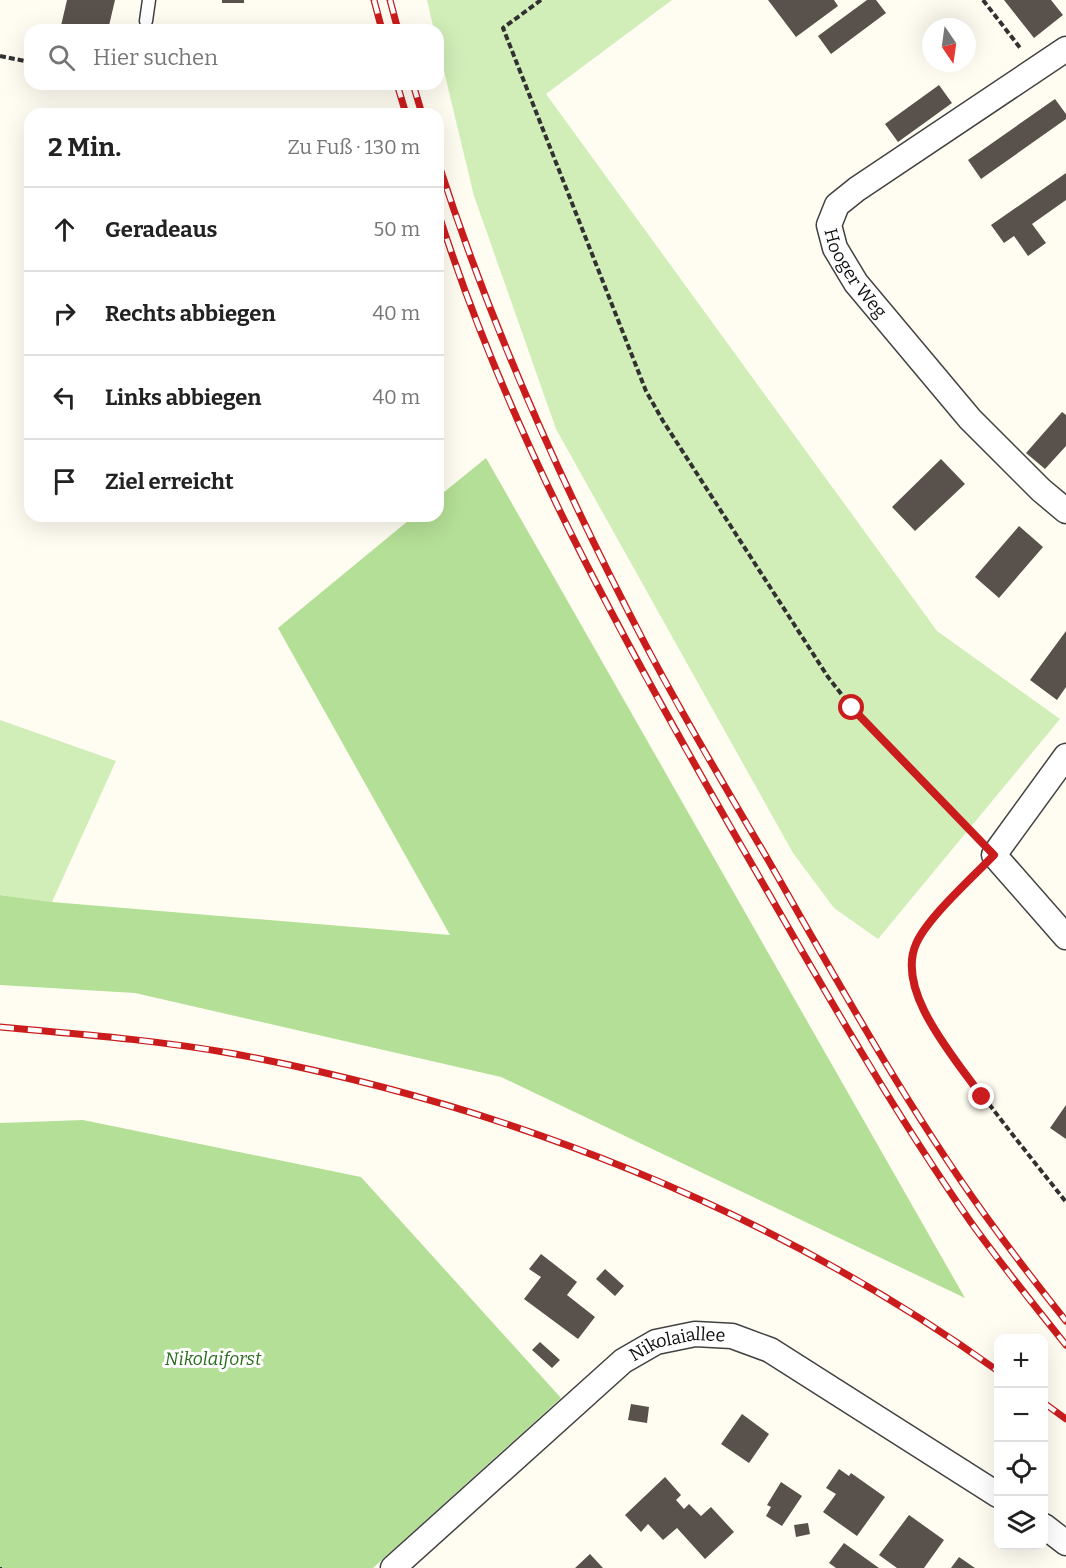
<!DOCTYPE html>
<html lang="de">
<head>
<meta charset="utf-8">
<style>
	body { margin:0; font-family:Bitter,serif; background:#f6f6f6; color:#222 }
	.controls { position:absolute; right:18px; bottom:18px; display:grid; overflow:hidden; border-radius:12px; box-shadow:0 6px 24px #0002 }
	.controls button { width:54px; height:54px; display:grid; place-items:center; padding:0; border:0; border-bottom:2px solid #e0e0e0; background:#fff; color:#222; font:30px sans-serif }
	.compass { position:absolute; left:922px; top:18px; width:54px; height:54px; border-radius:50%; background:#fff; box-shadow:0 6px 24px #0002; rotate:167deg }
	.stop { position:absolute; width:18px; height:18px; margin:-14px; border:4px solid #ca1c1d; border-radius:50%; background:#fff }
	.stop.end { background:#ca1c1d; border-color:#fff; box-shadow:0 2px 6px #0008 }
	.list { margin:0; padding:0; list-style:none }
	h2 { display:flex; justify-content:space-between; align-items:center; height:78px; margin:0; padding:0 24px; font-size:26px }
	h2 small { font-size:20px; font-weight:400; color:#767676 }
	.list li { display:grid; grid-template-columns:39px 1fr auto; gap:18px; align-items:center; box-sizing:border-box; height:84px; padding:0 24px; border-top:2px solid #e0e0e0 }
	.list b { display:block; font-size:22px; white-space:nowrap }
	.list em { font-size:20px; font-style:normal; color:#767676 }
	.icon { flex:none; width:33px; height:33px; fill:none; stroke:currentColor; stroke-width:2; stroke-linecap:round; stroke-linejoin:round }
	.map { position:relative; flex:none; width:1066px; height:1568px; overflow:hidden }
	.search { position:absolute; background:#fff; box-shadow:0 6px 24px #0002; left:24px; top:24px; width:420px; height:66px; display:flex; align-items:center; gap:15px; box-sizing:border-box; padding:0 21px; border-radius:18px; color:#767676; font-size:22px }
	.panel { position:absolute; background:#fff; box-shadow:0 6px 24px #0002; left:24px; top:108px; width:420px; height:414px; border-radius:18px }
	.map>svg:first-child { display:block }
</style>
</head>
<body>
<div class="map">
<svg width="1066" height="1568" viewBox="0 0 1066 1568">
	<rect width="100%" height="100%" fill="#fffdf2"/>
	<path fill="#d1edb8" d="M427,0H672L546,94L937,631L1060,719L878,939L834,908L793,853L556,429L474,196L438,46V30H434Z
		M0,720L116,761L52,902L0,895Z"/>
	<path fill="#b4df96" d="M486,458L965,1298L501,1077L135,993L0,985V895L52,902L450,935L278,628L414,516H438V497Z
		M83,1120L361,1177L561,1398L373,1568H0V1123Z"/>
	<path fill="#59514b" d="M67,0H115L108,30H60Z
		M222,0H244V3H222Z
		M768,0H834L838,6L796,37Z
		M867,0H876L886,13L831,54L818,36Z
		M1004,0H1051L1063,15L1034,38Z
		M939,85L952,103L898,142L885,124Z
		M1055,99L1066,114V119L981,179L968,160Z
		M1066,173V200L1032,224L1046,243L1028,256L1014,236L1004,243L991,225Z
		M1062,412L1066,415V446L1045,469L1026,453Z
		M941,459L965,484L915,531L892,507Z
		M1019,526L1043,547L999,598L975,577Z
		M1066,631V687L1057,700L1030,680Z
		M1066,1105V1139L1050,1128Z
		M541,1254L577,1282L567,1295L595,1317L578,1339L524,1299L541,1277L529,1269Z
		M605,1269L624,1286L615,1296L596,1279Z
		M540,1342L560,1360L552,1368L532,1350Z
		M631,1404L649,1407L647,1423L628,1420Z
		M742,1414L769,1434L749,1463L721,1444Z
		M839,1469L849,1476L851,1473L885,1497L857,1536L823,1512L836,1494L826,1488Z
		M665,1477L681,1495L676,1500L684,1509L689,1504L701,1516L711,1507L734,1532L705,1559L677,1528L663,1540L648,1524L641,1532L625,1515Z
		M781,1482L802,1496L782,1526L766,1516L771,1507L767,1505Z
		M909,1515L944,1540L924,1568H897L879,1555Z
		M808,1523L810,1534L796,1537L794,1525Z
		M844,1543L879,1568H836L829,1563Z
		M590,1554L603,1568H575Z
		M959,1557L975,1568H951Z"/>
	<g fill="none" stroke-linecap="round" stroke-linejoin="round">
		<defs>
			<path id="service" d="M146,21L149,0"/>
			<g id="minor">
				<path id="s1" d="M1066,49L857,189L837,205L829,225L835,248L856,283L970,419L1041,490L1066,511"/>
				<path d="M1066,756L994,855L1066,937"/>
				<path d="M1044,1526L1066,1543"/>
				<path id="s2" d="M393,1568L623,1361L656,1342L695,1334L732,1336L770,1350L998,1495"/>
			</g>
		</defs>
		<use href="#service" stroke="#424242" stroke-width="15"/>
		<use href="#minor" stroke="#424242" stroke-width="27"/>
		<path stroke="#313131" stroke-width="4" stroke-dasharray="6 3" stroke-linecap="butt" d="M541,0L503,28L646,391L663,421L828,677L852,708L978,838
			M983,0L1021,49
			M0,56L30,62
			M978,872C955,897 920,923 912,958C909,970 912,987 918,998C928,1020 943,1040 957,1060C991,1109 1029,1155 1066,1202
			M0,1567V1568"/>
		<use href="#service" stroke="#fff" stroke-width="12"/>
		<use href="#minor" stroke="#fff" stroke-width="24"/>
		<defs>
			<path id="rail" d="M374,0L382,30
				M390,0L398,30
				M397,84L406,114
				M413,84L422,114
				M438,162C491,327 562,485 642,638C681,713 724,785 767,858C836,979 904,1102 985,1215C1011,1251 1038,1286 1066,1321
				M438,212C509,435 623,640 739,842C813,970 885,1099 970,1221C1000,1263 1033,1304 1066,1345
				M0,1027C78,1034 157,1040 235,1054C507,1105 773,1210 998,1371
				M1044,1403L1066,1419"/>
		</defs>
		<use href="#rail" stroke="#ca1c1d" stroke-width="7"/>
		<use href="#rail" stroke="#fff" stroke-width="4.5" stroke-dasharray="14" stroke-linecap="butt"/>
	</g>
	<g fill="none" stroke-linecap="round" stroke-linejoin="round">
		<path stroke="#ca1c1d" stroke-width="8" d="M852,708L994,855C973,877 927,918 916,944C895,992 956,1059 982,1097"/>
	</g>
	<g text-anchor="middle" dominant-baseline="central" stroke-width="6" stroke-linejoin="round" paint-order="stroke">
		<g font-size="18" fill="#0f0f0f" stroke="#fff">
			<text stroke="none"><textPath href="#s1" startOffset="354">Hooger Weg</textPath></text>
			<text stroke="none"><textPath href="#s2" startOffset="368">Nikolaiallee</textPath></text>
		</g>
		<g font-size="18" font-style="italic" fill="#286d1a" stroke="#fff">
			<text x="213" y="1359">Nikolaiforst</text>
		</g>
	</g>
</svg>
<div class="controls">
<button>+</button>
<button>−</button>
<button><svg class="icon" aria-label="locate" viewBox="0 0 24 24"><circle cx="12" cy="12" r="6"/><path d="M12 2v4M12 18v4M2 12h4M18 12h4"/></svg></button>
<button><svg class="icon" aria-label="layers" viewBox="0 0 24 24"><path d="M12 4l9 5-9 5-9-5zM3 14l9 5 9-5"/></svg></button>
</div>
<svg class="compass" viewBox="-18 -18 36 36"><path d="M0-13l5 13h-10z" fill="#e53935"/><path d="M0 13l5-13h-10z" fill="#767676"/></svg>
<div class="stop" style="left:852px;top:708px"></div>
<div class="stop end" style="left:982px;top:1097px"></div>
<div class="search"><svg class="icon" aria-label="search" viewBox="0 0 24 24"><circle cx="10" cy="10" r="6"/><path d="M15 15l6 6"/></svg>Hier suchen</div>
<section class="panel">
<h2>2 Min.<small>Zu Fuß · 130 m</small></h2>
<ul class="list">
<li><svg class="icon" aria-label="ahead" viewBox="0 0 24 24"><path d="M12 20V5M6 11l6-6 6 6"/></svg><div><b>Geradeaus</b></div><em>50 m</em></li>
<li><svg class="icon" aria-label="right" viewBox="0 0 24 24"><path d="M7 20v-9h11M14 6l5 5-5 5"/></svg><div><b>Rechts abbiegen</b></div><em>40 m</em></li>
<li><svg class="icon" aria-label="left" viewBox="0 0 24 24"><path d="M17 20v-9H6M10 6l-5 5 5 5"/></svg><div><b>Links abbiegen</b></div><em>40 m</em></li>
<li><svg class="icon" aria-label="arrive" viewBox="0 0 24 24"><path d="M6 21V4h12l-3 4 3 4H6"/></svg><div><b>Ziel erreicht</b></div></li>
</ul>
</section>
</div>
</body>
</html>
